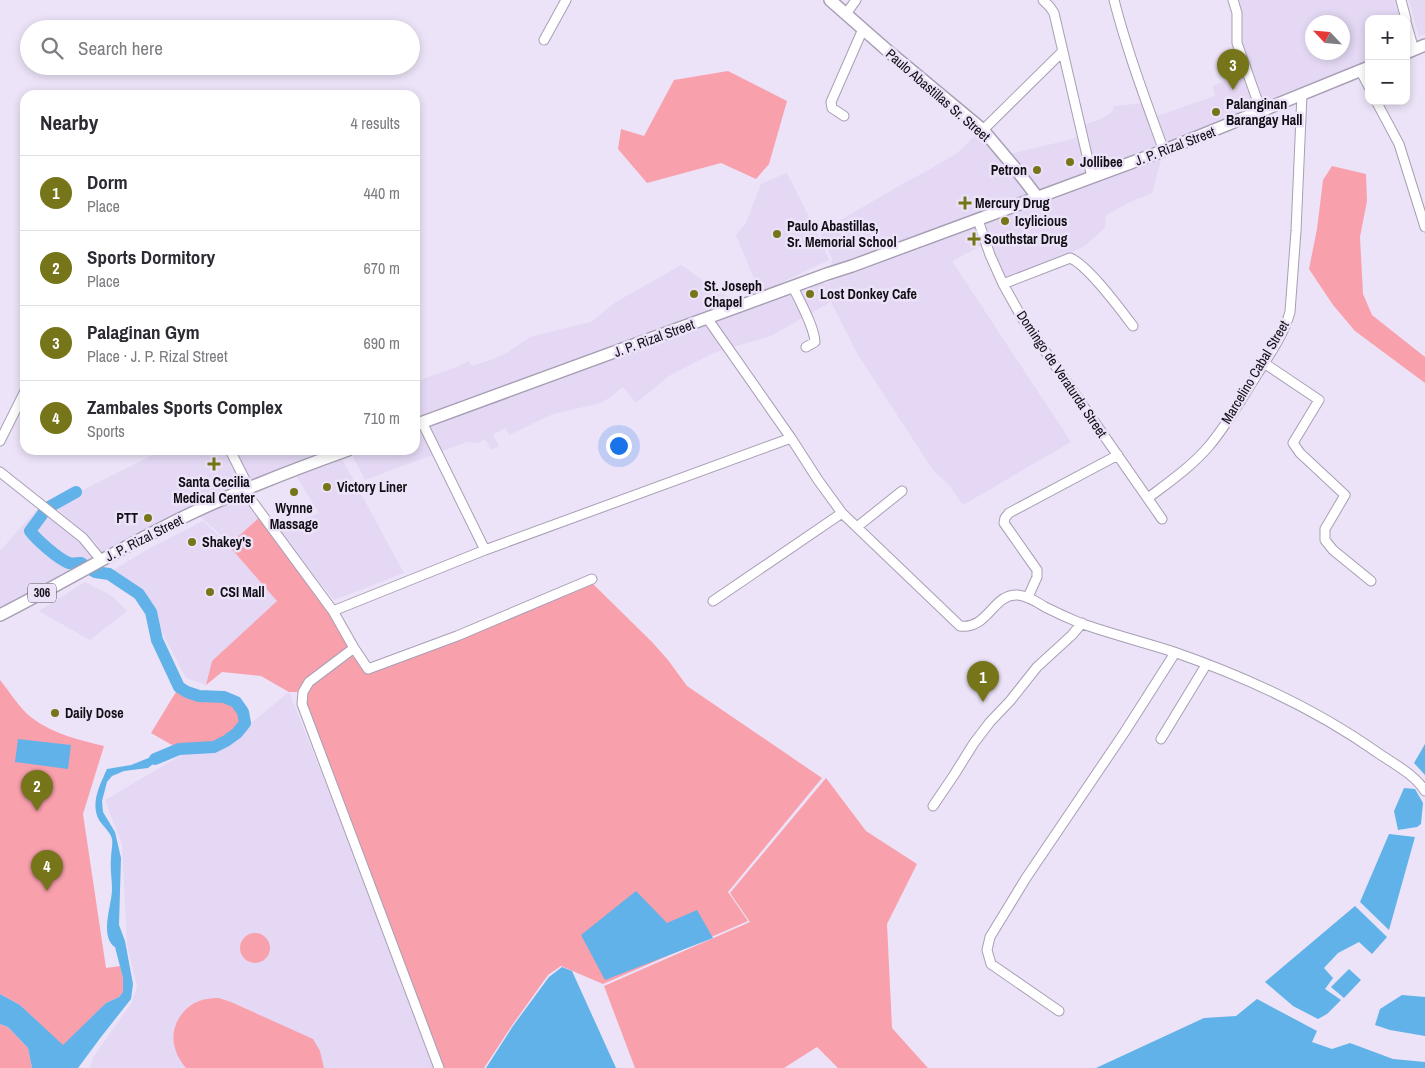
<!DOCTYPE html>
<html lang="en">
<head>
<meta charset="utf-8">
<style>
	body { margin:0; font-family:"Archivo Narrow",sans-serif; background:#f7f7f7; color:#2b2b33 }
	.controls { position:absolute; right:15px; top:15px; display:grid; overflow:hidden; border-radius:10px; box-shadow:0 2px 8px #0003 }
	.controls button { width:45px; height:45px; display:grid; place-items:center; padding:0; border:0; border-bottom:1px solid #e1e1e2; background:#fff; color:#2b2b33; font:25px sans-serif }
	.compass { position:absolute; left:1305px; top:15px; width:45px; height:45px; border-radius:50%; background:#fff; box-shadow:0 2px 8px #0003; rotate:296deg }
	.you { position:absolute; left:618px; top:445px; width:18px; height:18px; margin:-12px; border:4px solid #fff; border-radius:50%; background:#1a73e8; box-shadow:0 0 0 8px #1a73e833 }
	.badge { display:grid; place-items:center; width:32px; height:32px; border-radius:50%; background:#76751a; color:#fff; font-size:16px; font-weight:700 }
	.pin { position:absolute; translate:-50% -41px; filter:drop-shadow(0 1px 2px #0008) }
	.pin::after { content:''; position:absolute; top:26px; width:18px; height:15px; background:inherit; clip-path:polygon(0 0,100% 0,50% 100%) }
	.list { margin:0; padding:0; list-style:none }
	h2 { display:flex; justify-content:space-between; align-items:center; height:65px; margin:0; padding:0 20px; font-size:21px }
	h2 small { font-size:16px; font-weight:400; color:#7c7c81 }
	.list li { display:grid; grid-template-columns:32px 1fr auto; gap:15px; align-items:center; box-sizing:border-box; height:75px; padding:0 20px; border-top:1px solid #e1e1e2 }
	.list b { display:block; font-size:19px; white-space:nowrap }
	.list p { margin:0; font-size:16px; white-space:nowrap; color:#7c7c81 }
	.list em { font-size:16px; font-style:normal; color:#7c7c81 }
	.icon { flex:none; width:28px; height:28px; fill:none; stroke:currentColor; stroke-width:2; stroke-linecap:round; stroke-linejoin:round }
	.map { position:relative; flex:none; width:1425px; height:1068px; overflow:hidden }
	.search { position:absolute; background:#fff; box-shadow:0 2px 8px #0003; left:20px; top:20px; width:400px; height:55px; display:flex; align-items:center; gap:12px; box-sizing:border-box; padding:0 18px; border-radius:28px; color:#7c7c81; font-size:19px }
	.panel { position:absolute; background:#fff; box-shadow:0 2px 8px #0003; left:20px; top:90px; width:400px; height:365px; border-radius:15px }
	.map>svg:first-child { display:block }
</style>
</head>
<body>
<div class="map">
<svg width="1425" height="1068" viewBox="0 0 1425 1068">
	<rect width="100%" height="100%" fill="#ece3f8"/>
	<path fill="#e4d8f4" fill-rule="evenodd" d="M1235,0H1397L1402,19H1369V64L1262,108L1238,42ZM1312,22H1342V52H1312Z
		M1409,0H1425V34L1419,36Z
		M1245,73L1258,112L978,219L986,243L952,261L1071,442L963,505L950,486L933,470L858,355L831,302L771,336L713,353L669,376L636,403L623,387L621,388L612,396L601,403L553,414L509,435L505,428L493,435L499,446L493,449H491L485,439L478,443L467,442L365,480L351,453L359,450H415V382L459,366L469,361L472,366L491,360L508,352L530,337L591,322L616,302L681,265L718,291L732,299L747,298L821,277L824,284L925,247L922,240L830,273L832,259L820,232L904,183L925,172L956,154L974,137L984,131L1005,155L1073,139L1081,134L1080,127L1089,123L1101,119L1112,112L1114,106L1145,103L1151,118L1215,96L1213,86Z
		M1162,156L1152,193L1128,203L1106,215L1105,228L1083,247L1074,251L1068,255L1005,281L993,253L981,220Z
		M787,173L817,233L829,260L760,293L736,235L746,223L761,184Z
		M163,450H347L243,490L264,513L234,540L231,544L195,512L106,559L96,543L56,508L81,491Z
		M341,457L404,573L334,600L277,529L319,513L296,476Z
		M39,507L69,527L96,558L0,613V551Z
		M203,521L229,546L277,601L212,661L206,685L186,678L162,632L149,601L106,574L154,546Z
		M85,582L112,596L127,611L90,640L39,611Z
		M289,692L367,886L434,1068H89L94,1056L132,1002L137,986L127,945L122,845L105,800L185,753L222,747Z"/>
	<path fill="#f9a0ad" d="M728,71L787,101L769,164L756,179L721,163L647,183L618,149L621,129L644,136L674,80Z
		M1332,166L1366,174L1367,201L1360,237L1363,294L1372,315L1425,357V383L1355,331L1333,305L1309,269L1317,229L1323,180Z
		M262,515L354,648L303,692H289L261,676L222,672L206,685L212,661L277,601L229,546L232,542Z
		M591,582L652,642L668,660L687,686L822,778L728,892L748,921L603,984L561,966L548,975L513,1024L484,1068H441L304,706L306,694L312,684L356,651L370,671Z
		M0,680C10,692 19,708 32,718C53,734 79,740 104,746L83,814L106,968L120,966L123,978V992L119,997L106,1003L63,1046L20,1005L0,994Z
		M179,687C186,692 193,695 201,696C224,698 241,694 245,723L237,733L226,741L214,747L179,749L151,733Z
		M826,778L866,831L917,864L887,924L892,1028L928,1068H838L817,1047L784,1068H635L604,986L750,922L730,893Z
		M240 948a15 15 0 1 1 30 0a15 15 0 1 1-30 0Z
		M219,998L231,1002L313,1039L320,1051L324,1068H186C181,1062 177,1056 175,1048C168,1026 185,1002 207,999C211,998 215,998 219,998Z
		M0,1024L8,1027L28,1048L32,1068H0Z"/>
	<path fill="#60b2e8" d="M18,739L71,745L68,769L15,762Z
		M1425,744V775L1414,763Z
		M170,754L158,760L148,768L124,771L112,776L107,782L102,801L103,812L115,832L121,858L119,925L125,941L133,984L131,999L101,1037L78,1068H32L28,1048L8,1027L0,1024V994L20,1005L63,1045L106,1003L119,997L123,992V978L115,947C99,936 112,905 112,889C112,879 110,869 111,858C111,852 113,845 112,839C111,833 103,826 99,820C90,803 100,785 107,769L131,765L156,755Z
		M1404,788L1415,789L1423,803L1421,824L1417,827L1398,830L1394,811Z
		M1389,834L1415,837L1389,930L1360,902Z
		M636,891L667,923L697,910L713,938L605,980L581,935Z
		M1355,906L1387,937L1372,954L1359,942L1338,953L1324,968L1333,978L1325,989L1341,1000L1327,1014L1318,1019L1293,1006L1265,982Z
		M562,967L572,971L616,1068H486L513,1026L549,977Z
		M1349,969L1361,980L1344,998L1331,987Z
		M1402,995L1425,997V1036L1390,1030L1375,1025L1380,1009Z
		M1257,999L1317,1031L1312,1042L1332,1049L1350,1043L1393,1059L1425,1062V1068H1096L1204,1018L1236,1016Z"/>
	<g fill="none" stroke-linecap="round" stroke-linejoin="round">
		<path stroke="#60b2e8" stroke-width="12" d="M49,507L76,492
			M44,512L30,531C37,540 58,559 69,563C72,564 77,563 81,563L95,572L109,574L139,594L151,612L157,640L179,687L187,692L199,696L224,697L236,702L243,712L245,723L237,733L226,741L214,747L179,749L155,759"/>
		<defs>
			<path id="minor" d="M1043,0L1050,7L1054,13L1092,177
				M1114,0C1127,51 1146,101 1164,151
				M1233,0L1237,13V43L1261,111
				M1401,0L1406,19
				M846,14L856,0
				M1406,22L1414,50
				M544,40L566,0
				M1360,70L1369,87
				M1376,101L1399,144L1425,227
				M844,116L832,108L831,102L863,29
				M983,130L1063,51
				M978,220L990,255L1003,284L1022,318L1162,519
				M1003,284L1070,258C1088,265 1121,310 1133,326
				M793,287C800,302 814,326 815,342L806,347
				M1264,363L1319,400L1293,443L1300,453L1345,495L1325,529V540L1333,550L1371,581
				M422,422L485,550
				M791,438L818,480L842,513L960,626C988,630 993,593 1018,595C1028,596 1037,602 1045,607C1057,613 1068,618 1080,623C1111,634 1143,642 1174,652C1246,677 1316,709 1378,753C1394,764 1414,774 1425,791
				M0,441L25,391
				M230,450L249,488
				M0,472L83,538L101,560
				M244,490L333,611L354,648L368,669L457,636L592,579
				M1148,498C1169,482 1191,467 1209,446C1227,425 1243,396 1258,373C1270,354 1284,334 1290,312L1296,231L1302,94
				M857,527L902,491
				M1028,597L1037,577V570L1004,523L1005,518L1009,513L1118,455
				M713,601L842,513
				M333,611L485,550L791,438L707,318
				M354,648L309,682L303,692L302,704L439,1068
				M1161,739L1206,665
				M933,806L954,775L974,743L990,722L1010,701L1037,667L1072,635L1082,623
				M1059,1011L991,964L987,950L990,937L1026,878L1124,733L1175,653"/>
			<path id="major" d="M830,0L888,51L983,130L1015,168L1038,198
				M1406,53L1425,45
				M415,425L827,274L852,266L1160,152L1369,67
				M0,615C65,582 127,544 192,513C243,489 295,469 348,450"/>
		</defs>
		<use href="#minor" stroke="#a89fb4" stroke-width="11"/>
		<use href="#major" stroke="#a89fb4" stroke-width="14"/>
		<use href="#minor" stroke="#fff" stroke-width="9"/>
		<use href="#major" stroke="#fff" stroke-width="11"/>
	</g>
	<g fill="#76751a" stroke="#ece3f8" stroke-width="2">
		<circle cx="1216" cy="112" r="5"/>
		<circle cx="1070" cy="162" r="5"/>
		<circle cx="1037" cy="170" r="5"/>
		<path d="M962.5 195.5h5v5h5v5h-5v5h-5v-5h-5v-5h5z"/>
		<circle cx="1005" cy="221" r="5"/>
		<circle cx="777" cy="234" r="5"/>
		<path d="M971.5 231.5h5v5h5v5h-5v5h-5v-5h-5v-5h5z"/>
		<circle cx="694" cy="294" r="5"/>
		<circle cx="810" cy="294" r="5"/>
		<path d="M211.5 456.5h5v5h5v5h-5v5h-5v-5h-5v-5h5z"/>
		<circle cx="327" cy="487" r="5"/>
		<circle cx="294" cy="492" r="5"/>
		<circle cx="148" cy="518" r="5"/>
		<circle cx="192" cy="542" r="5"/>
		<circle cx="210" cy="592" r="5"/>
		<circle cx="55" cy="713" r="5"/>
	</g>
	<g text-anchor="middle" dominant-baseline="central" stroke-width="5" stroke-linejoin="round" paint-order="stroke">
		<rect fill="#ece3f8" stroke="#534e59" stroke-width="1" x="28" y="583.5" width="28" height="19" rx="4"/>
		<g font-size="12" font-weight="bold" fill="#110e15">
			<text x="42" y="593">306</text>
		</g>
		<g font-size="14" fill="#110e15" stroke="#ece3f8">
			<text transform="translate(938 95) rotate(41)">Paulo Abastillas Sr. Street</text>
			<text transform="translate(1175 146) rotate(-21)">J. P. Rizal Street</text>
			<text transform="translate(654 338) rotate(-20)">J. P. Rizal Street</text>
			<text transform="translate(1255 372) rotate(-59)">Marcelino Cabal Street</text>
			<text transform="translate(1062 374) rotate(56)">Domingo de Veraturda Street</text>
			<text transform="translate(144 538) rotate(-27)">J. P. Rizal Street</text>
		</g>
		<g font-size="14" font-weight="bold" fill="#110e15" stroke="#ece3f8" text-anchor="start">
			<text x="1226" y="104">Palanginan<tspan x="1226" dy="16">Barangay Hall</tspan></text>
			<text x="1080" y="162">Jollibee</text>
			<text x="1027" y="170" text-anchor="end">Petron</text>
			<text x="975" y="203">Mercury Drug</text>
			<text x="1015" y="221">Icylicious</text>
			<text x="787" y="226">Paulo Abastillas,<tspan x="787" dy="16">Sr. Memorial School</tspan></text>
			<text x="984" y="239">Southstar Drug</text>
			<text x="704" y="286">St. Joseph<tspan x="704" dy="16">Chapel</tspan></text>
			<text x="820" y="294">Lost Donkey Cafe</text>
			<text x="214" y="482" text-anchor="middle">Santa Cecilia<tspan x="214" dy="16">Medical Center</tspan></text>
			<text x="337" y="487">Victory Liner</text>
			<text x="294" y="508" text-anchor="middle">Wynne<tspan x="294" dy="16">Massage</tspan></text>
			<text x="138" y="518" text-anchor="end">PTT</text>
			<text x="202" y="542">Shakey's</text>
			<text x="220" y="592">CSI Mall</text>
			<text x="65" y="713">Daily Dose</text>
		</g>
	</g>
</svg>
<div class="controls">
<button>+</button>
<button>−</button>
</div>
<svg class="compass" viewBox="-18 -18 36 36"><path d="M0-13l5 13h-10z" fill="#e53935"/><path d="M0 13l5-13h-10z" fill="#7c7c81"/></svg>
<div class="you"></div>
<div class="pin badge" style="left:983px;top:702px">1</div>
<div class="pin badge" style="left:37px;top:811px">2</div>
<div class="pin badge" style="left:1233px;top:90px">3</div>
<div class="pin badge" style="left:47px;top:891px">4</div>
<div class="search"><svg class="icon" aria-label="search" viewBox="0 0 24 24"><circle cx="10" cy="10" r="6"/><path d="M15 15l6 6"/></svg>Search here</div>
<section class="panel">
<h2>Nearby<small>4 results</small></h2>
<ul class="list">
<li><span class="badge">1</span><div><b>Dorm</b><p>Place</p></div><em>440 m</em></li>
<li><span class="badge">2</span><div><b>Sports Dormitory</b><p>Place</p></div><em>670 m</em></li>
<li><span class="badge">3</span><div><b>Palaginan Gym</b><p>Place · J. P. Rizal Street</p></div><em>690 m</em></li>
<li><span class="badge">4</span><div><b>Zambales Sports Complex</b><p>Sports</p></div><em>710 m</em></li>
</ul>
</section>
</div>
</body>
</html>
